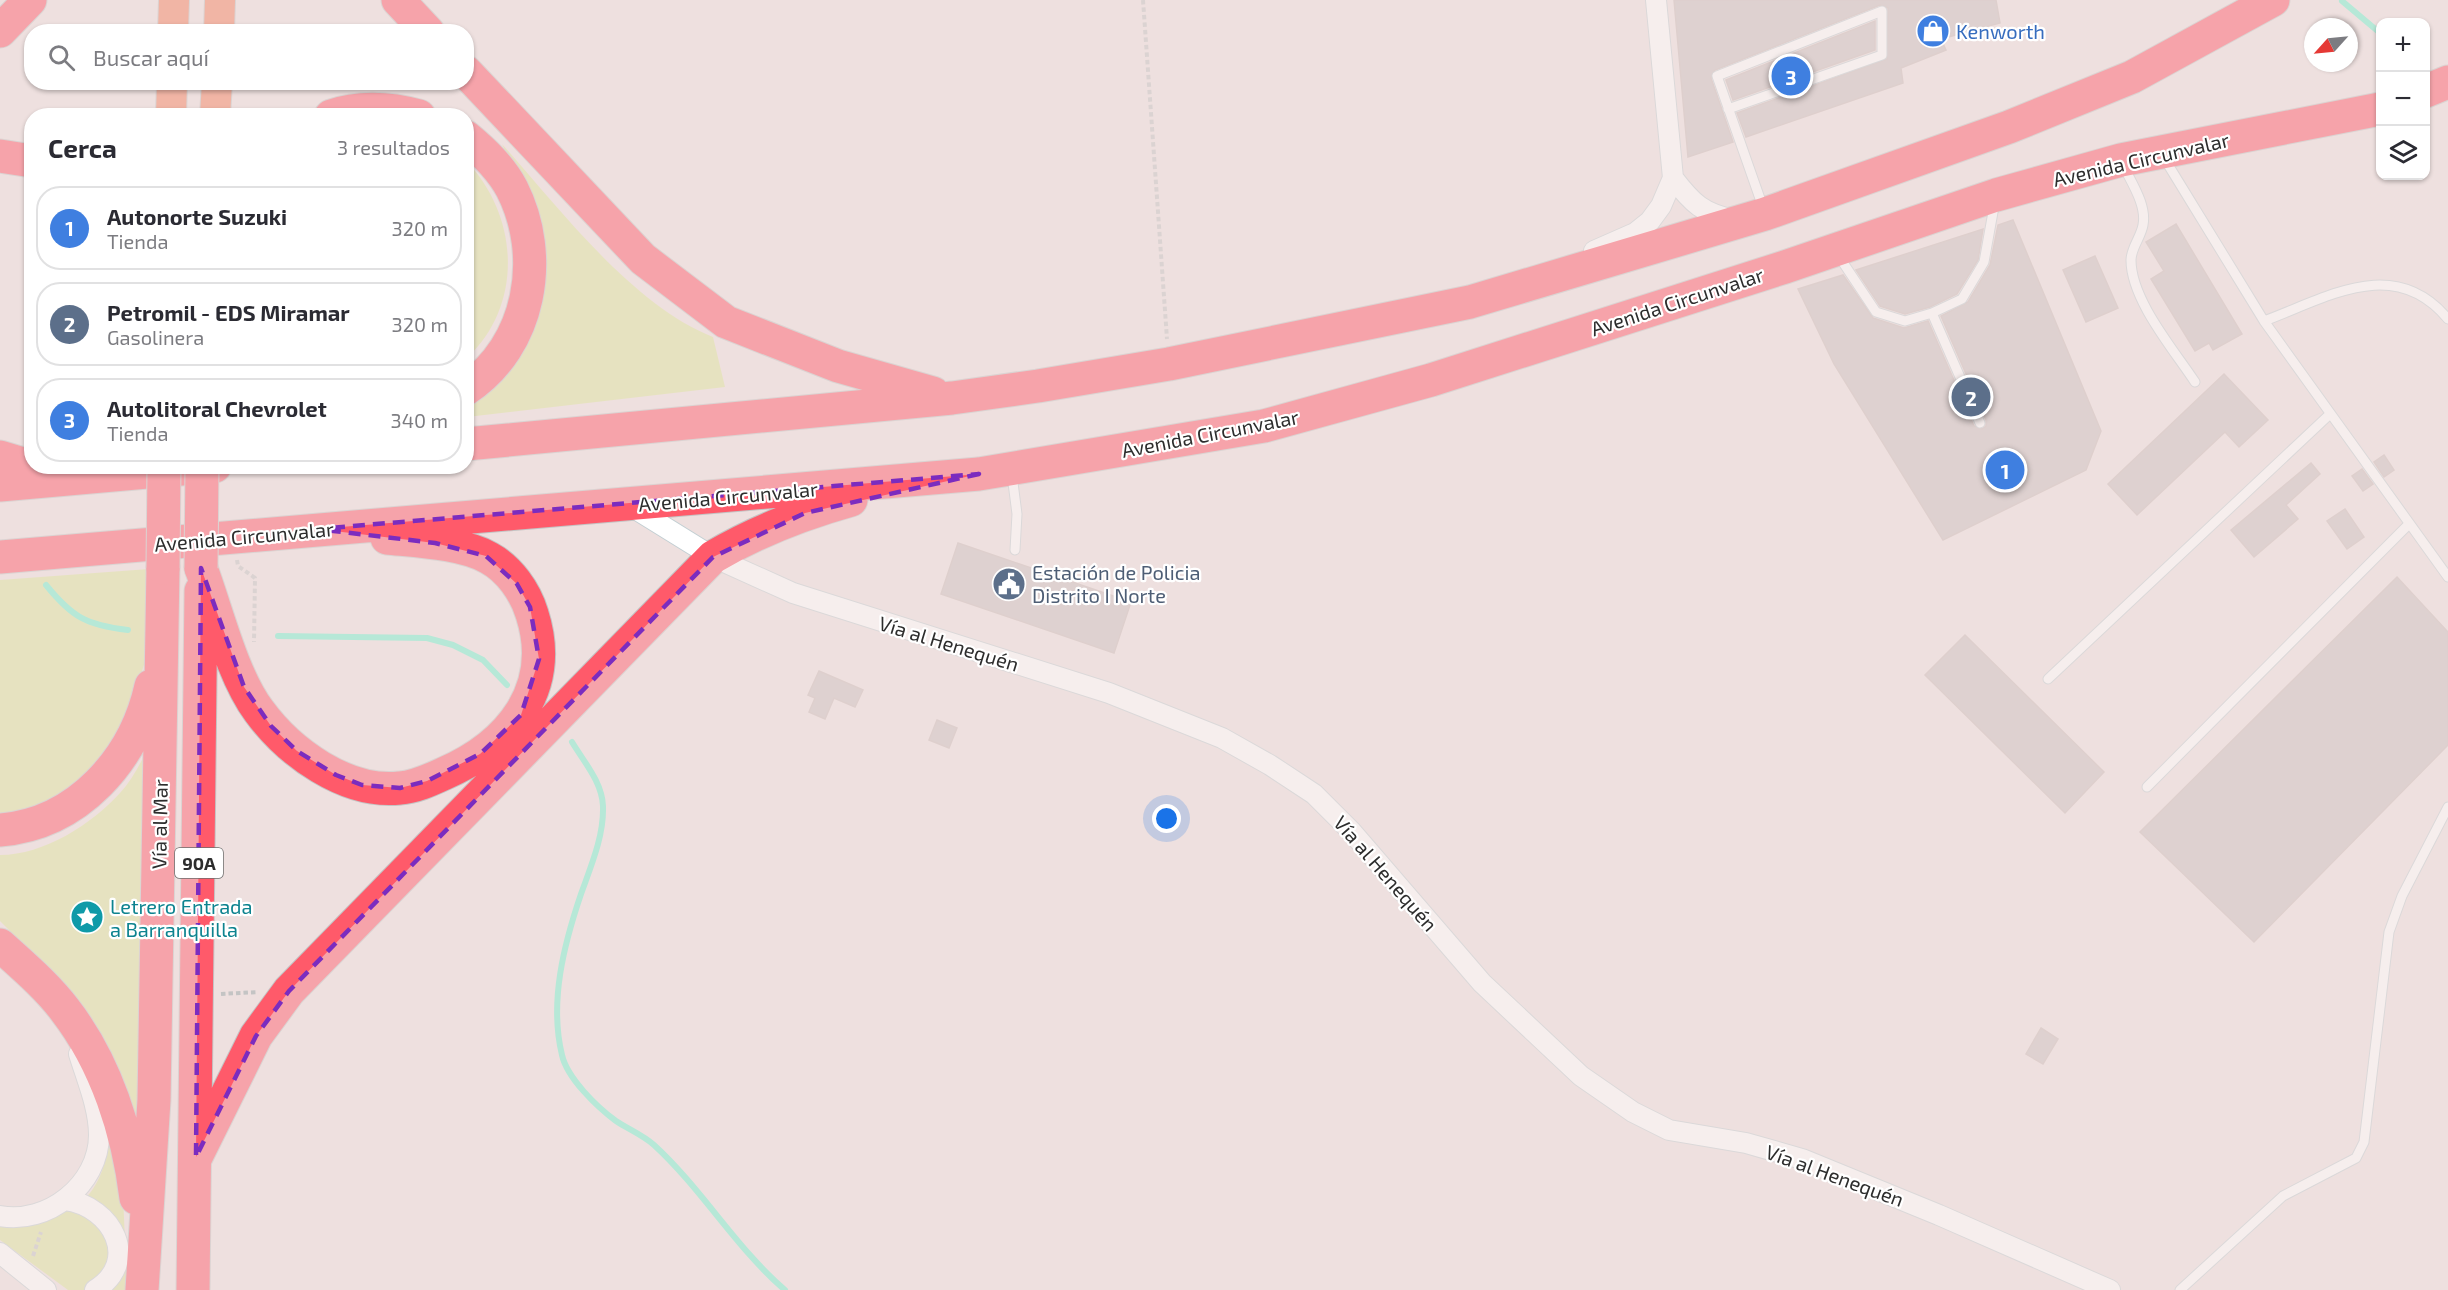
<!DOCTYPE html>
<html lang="es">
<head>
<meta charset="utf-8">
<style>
	body { margin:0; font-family:"Exo 2",sans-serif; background:#f7f7f7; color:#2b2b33 }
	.controls { position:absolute; right:18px; top:18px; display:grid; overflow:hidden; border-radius:12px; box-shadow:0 2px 4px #0004 }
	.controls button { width:54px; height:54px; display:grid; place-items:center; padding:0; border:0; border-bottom:2px solid #e1e1e2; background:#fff; color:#2b2b33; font:30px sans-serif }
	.compass { position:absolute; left:2304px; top:18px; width:54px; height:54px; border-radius:50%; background:#fff; box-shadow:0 2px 4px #0004; rotate:243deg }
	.you { position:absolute; left:1167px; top:819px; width:21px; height:21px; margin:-15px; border:4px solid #fff; border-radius:50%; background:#1a73e8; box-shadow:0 0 0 9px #1a73e833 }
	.badge { display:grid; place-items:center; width:39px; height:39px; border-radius:50%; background:#111827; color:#fff; font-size:20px; font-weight:700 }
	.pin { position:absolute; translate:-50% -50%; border:3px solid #fff; box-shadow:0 2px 6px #0006 }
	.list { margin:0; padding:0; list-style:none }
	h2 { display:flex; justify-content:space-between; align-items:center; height:78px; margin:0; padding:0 24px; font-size:26px }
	h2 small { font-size:20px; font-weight:400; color:#7c7c81 }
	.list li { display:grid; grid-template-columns:39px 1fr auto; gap:18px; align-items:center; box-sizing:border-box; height:84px; margin:0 12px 12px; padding:0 12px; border:2px solid #e1e1e2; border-radius:24px }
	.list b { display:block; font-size:22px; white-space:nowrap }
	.list p { margin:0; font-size:20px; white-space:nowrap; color:#7c7c81 }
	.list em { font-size:20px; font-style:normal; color:#7c7c81 }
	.icon { flex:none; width:33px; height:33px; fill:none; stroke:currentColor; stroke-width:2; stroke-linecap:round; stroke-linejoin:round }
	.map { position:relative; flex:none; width:2448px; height:1290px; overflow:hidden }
	.search { position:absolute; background:#fff; box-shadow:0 2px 4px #0004; left:24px; top:24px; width:450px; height:66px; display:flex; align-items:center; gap:15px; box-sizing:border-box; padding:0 21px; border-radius:24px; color:#7c7c81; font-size:22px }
	.panel { position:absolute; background:#fff; box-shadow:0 2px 4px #0004; left:24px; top:108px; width:450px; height:366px; border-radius:24px }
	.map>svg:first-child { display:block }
</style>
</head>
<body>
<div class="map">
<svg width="2448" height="1290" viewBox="0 0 2448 1290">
	<rect width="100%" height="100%" fill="#eee0df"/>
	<path fill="#dce59c" d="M502,144C559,208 632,305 713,337L725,387L467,417L466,409C517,367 558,305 543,237C536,204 516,174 502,144Z
		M467,162C519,216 524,305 467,358Z
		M149,569L147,656L121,734L64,802L0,822V580Z
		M149,746L142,1149L32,953L0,921V855C44,855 92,824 120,793C133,779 141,762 149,746Z
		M107,1127L123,1194L127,1290H68L0,1240V1223C46,1218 85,1220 103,1168C108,1156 106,1140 107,1127Z"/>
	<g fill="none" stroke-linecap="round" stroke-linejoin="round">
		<path stroke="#72f1cf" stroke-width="6" d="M2342,1L2380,33
			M46,585C72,617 86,625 128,630
			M278,636L427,638L453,645L483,660L507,685
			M572,742C584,762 602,782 603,806C604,836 591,866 581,894C564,944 549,1002 562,1055C567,1078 597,1107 616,1121C628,1129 643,1135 654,1145C702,1189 736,1248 785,1290"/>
	</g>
	<path fill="#cabfbe" stroke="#cabbb9" stroke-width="1.5" d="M1674,0H1996L2000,23L1941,39L1946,50L1901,68L1903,83L1746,137L1737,113L1887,59L1888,8L1880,5L1715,70L1711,78L1733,142L1688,157Z
		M1875,21V50L1733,100L1726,80Z
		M2013,220L2101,431L2086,470L1943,540L1834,364L1798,289L1843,275L1873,318L1904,328L1928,321L1974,426L1982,429L1986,426V420L1941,316L1968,302L1990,265L1998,225Z
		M2176,224L2242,334L2213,350L2209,343L2195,351L2151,279L2164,271L2146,242Z
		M1983,229L1978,260L1957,294L1930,307L1905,314L1880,306L1856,270Z
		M2095,256L2118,308L2086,322L2063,270Z
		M2224,374L2268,420L2239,447L2225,432L2137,515L2108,484Z
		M2384,455L2394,470L2384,477L2374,462Z
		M2311,463L2320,474L2286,505L2298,519L2254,557L2231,530Z
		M2362,469L2373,484L2363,491L2352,476Z
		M2345,509L2364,537L2347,549L2327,521Z
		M958,543L1131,602L1114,653L941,594Z
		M2397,577L2448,632V745L2254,942L2140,832Z
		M1965,635L2104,772L2065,813L1925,675Z
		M819,671L863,690L855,707L834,698L825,719L809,712L815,698L808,695Z
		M937,720L957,728L949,748L929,740Z
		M2041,1028L2058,1039L2043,1064L2026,1054Z"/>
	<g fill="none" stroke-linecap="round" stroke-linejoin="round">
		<defs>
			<path id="lane" d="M1728,109L1882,55V11L1717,76L1764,210
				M2164,158L2264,321L2448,577
				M2123,165C2131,182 2147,205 2143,225C2141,237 2131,248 2131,260C2131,300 2174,350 2195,382
				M1838,255L1876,312L1905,321L1932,313L1962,299L1984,262L1995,201
				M1932,313L1980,423
				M2264,321C2327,298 2394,254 2448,319
				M1012,475L1017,514L1015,550
				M2048,679L2329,415
				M2147,787L2409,524
				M2180,1290L2283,1196L2356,1158L2364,1142L2389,932L2402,896L2448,807"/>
			<path id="street" d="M1673,178C1692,203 1703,214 1735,220
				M1594,251L1635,233L1650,221L1661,206L1673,178L1656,0
				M629,505L713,557L793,593L1109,693L1222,738L1270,765L1314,794L1351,831L1482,983L1581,1076L1633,1112L1669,1130L1746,1143L1802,1159L1939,1215L2110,1290
				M65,1200C113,1206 141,1262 95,1290
				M0,1216C47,1225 99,1185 99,1135C99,1108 87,1080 79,1054
				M0,1253L46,1290"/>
			<path id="primary" d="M173,32L174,0
				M219,32L220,0
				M171,116L172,82
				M215,116L217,82"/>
			<path id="highway" d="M398,0L428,32
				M0,31L30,0
				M466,72L643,259L726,322L838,366L933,393
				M2426,91L2448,82
				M331,116C360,106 390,108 419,116
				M466,137C484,152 501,168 512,189C546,256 531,346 466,389
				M0,156L32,161
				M466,444L952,398L1038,386L1169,364L1470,302L1765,214L2009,127L2132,77L2273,0
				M0,457L53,473
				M0,485L215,466
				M0,557L979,474L1264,426L1431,380L1785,267L1996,195L2121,160L2380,109
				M201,568C217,611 232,675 259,711C289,752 346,794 400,788C415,787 430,780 443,774C510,745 556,689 532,614C525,591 509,569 489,558C463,543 416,541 387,538
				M0,830C78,824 135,759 151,686
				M0,945C22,965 47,986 65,1010C106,1063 128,1132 136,1198
				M196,1157L256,1036L289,991L713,557C757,531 801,514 851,500
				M142,1290L154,1100L163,568
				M193,1290L201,591"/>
		</defs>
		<use href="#lane" stroke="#c3cfd3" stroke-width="11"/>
		<use href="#street" stroke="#c3cfd3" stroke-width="22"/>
		<use href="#primary" stroke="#c4c4c4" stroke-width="32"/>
		<use href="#highway" stroke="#c4c4c4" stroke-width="35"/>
		<path stroke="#c4c4c4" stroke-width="4" stroke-dasharray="4.5 3" stroke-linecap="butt" d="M1143,0L1167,339
			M237,560L238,566L255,578L254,642
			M221,994L258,992
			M33,1256L41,1232"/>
		<use href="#lane" stroke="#fff" stroke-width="9"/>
		<use href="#street" stroke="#fff" stroke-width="20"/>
		<use href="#primary" stroke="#f38260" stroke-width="30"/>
		<use href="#highway" stroke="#ff5a6a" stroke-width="33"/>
		<defs>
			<path id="highway-bridge" d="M163,568L164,466
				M201,568L202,466"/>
		</defs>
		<use href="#highway-bridge" stroke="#c4c4c4" stroke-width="35" stroke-linecap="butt"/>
		<use href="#highway-bridge" stroke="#ff5a6a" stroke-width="33"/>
	</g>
	<path d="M0 0H2448V1290H0ZM979,474L805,513L713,557L289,991L256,1036L196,1157L201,568L244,687L271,726L297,751L336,775L362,785L400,788L427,781L480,754L521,715L539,659L530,607L517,584L486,556L435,543L317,529Z" fill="#eee0df" fill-opacity=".55" fill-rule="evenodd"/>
	<path fill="none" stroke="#7b2cbf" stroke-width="4.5" stroke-dasharray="12 8" stroke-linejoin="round" d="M979,474L805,513L713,557L289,991L256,1036L196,1157L201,568L244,687L271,726L297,751L336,775L362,785L400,788L427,781L480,754L521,715L539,659L530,607L517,584L486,556L435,543L317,529Z"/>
	<defs>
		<symbol id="shop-disc" viewBox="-11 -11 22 22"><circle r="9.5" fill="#3f7fe0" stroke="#fff"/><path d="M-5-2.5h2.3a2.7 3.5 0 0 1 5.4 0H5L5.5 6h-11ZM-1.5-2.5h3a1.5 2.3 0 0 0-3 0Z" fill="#fff"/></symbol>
		<symbol id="civic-disc" viewBox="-11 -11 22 22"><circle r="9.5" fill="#5c6f8a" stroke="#fff"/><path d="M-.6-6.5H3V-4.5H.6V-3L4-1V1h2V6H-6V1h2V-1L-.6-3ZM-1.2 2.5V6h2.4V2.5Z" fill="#fff"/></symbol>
		<symbol id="sight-disc" viewBox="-11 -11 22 22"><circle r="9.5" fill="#0f9aa8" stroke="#fff"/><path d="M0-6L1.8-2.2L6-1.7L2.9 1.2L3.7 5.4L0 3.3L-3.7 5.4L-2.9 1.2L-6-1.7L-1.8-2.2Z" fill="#fff"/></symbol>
	</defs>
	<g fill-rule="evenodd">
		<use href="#shop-disc" x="1914" y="12" width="38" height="38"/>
		<use href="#civic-disc" x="990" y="565" width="38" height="38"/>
		<use href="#sight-disc" x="68" y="898" width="38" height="38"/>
	</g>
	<g text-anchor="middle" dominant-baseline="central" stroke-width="4.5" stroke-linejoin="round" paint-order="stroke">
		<rect fill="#fff" stroke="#6c6c6c" stroke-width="1.5" x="175" y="848" width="48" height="30" rx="4.5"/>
		<g font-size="18" font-weight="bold" fill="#2d2d2d">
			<text x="199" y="863">90A</text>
		</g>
		<g font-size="20" fill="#366cbe" stroke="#fff" text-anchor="start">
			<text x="1956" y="31">Kenworth</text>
		</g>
		<g font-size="20" fill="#2d2d2d" stroke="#fff">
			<text transform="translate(2141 159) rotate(-13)">Avenida Circunvalar</text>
			<text transform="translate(1677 301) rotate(-18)">Avenida Circunvalar</text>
			<text transform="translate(1210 433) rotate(-11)">Avenida Circunvalar</text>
			<text transform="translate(728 496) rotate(-5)">Avenida Circunvalar</text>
			<text transform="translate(244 536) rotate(-5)">Avenida Circunvalar</text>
			<text transform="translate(949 643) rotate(17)">Vía al Henequén</text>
			<text transform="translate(159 824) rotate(-89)">Vía al Mar</text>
			<text transform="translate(1386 873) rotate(49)">Vía al Henequén</text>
			<text transform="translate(1835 1175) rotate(20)">Vía al Henequén</text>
		</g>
		<g font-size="20" fill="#4e5e75" stroke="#fff" text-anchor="start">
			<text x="1032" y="572">Estación de Policia<tspan x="1032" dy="23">Distrito I Norte</tspan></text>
		</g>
		<g font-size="20" fill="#0d838f" stroke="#fff" text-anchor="start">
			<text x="110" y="906">Letrero Entrada<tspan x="110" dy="23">a Barranquilla</tspan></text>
		</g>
	</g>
</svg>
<div class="controls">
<button>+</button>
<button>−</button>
<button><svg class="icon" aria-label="layers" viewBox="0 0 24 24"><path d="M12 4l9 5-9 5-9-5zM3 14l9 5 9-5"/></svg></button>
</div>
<svg class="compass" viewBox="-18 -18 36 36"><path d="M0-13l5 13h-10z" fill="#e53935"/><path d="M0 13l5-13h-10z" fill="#7c7c81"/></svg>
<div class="you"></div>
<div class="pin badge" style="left:2005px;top:470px;background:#3f7fe0">1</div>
<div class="pin badge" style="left:1971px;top:397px;background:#5c6f8a">2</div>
<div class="pin badge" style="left:1791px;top:76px;background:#3f7fe0">3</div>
<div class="search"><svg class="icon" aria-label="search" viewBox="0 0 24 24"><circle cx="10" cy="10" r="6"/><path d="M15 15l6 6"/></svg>Buscar aquí</div>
<section class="panel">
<h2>Cerca<small>3 resultados</small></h2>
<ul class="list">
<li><span class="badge" style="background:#3f7fe0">1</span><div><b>Autonorte Suzuki</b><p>Tienda</p></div><em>320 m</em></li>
<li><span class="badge" style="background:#5c6f8a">2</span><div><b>Petromil - EDS Miramar</b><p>Gasolinera</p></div><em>320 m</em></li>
<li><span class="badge" style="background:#3f7fe0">3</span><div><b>Autolitoral Chevrolet</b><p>Tienda</p></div><em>340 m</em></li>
</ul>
</section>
</div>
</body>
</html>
